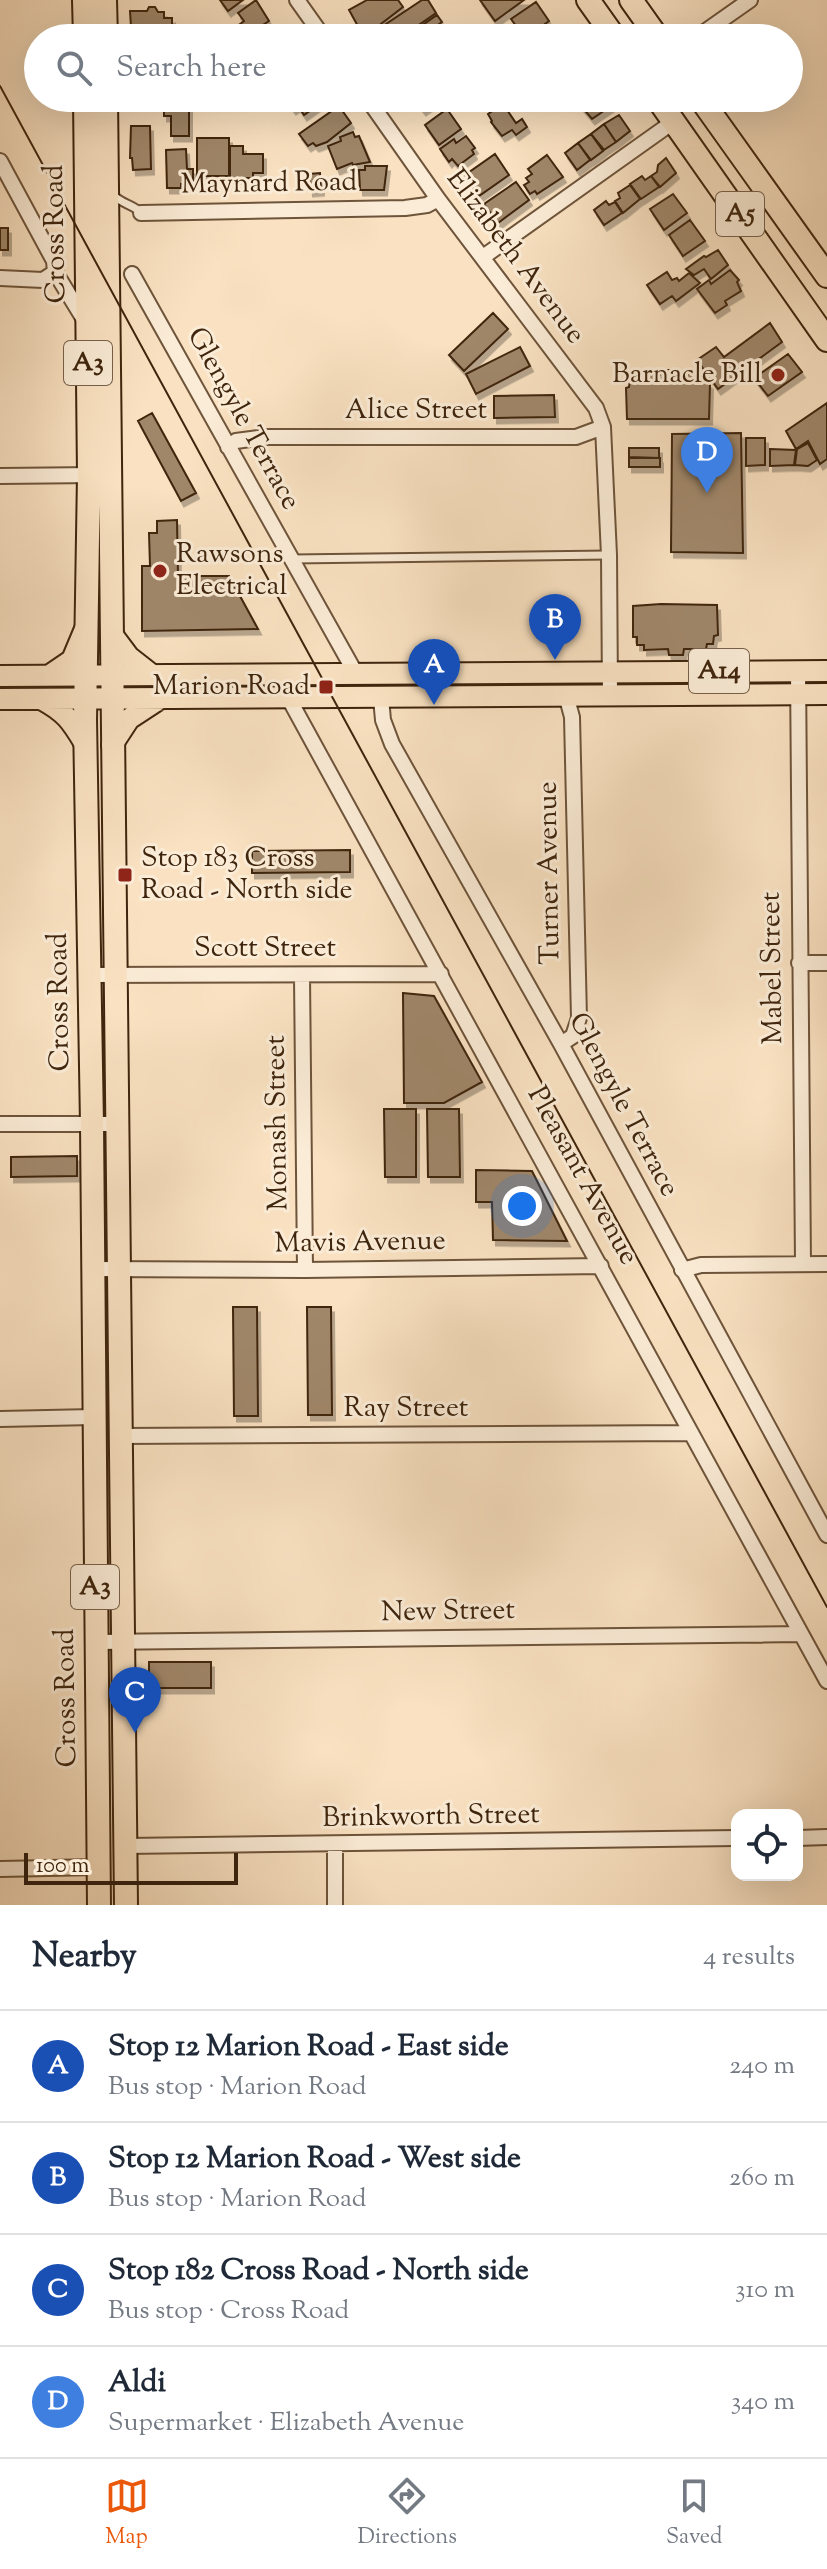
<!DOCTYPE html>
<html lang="en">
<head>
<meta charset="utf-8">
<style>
	body { margin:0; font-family:"Sorts Mill Goudy",serif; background:#f2f2f3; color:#1f2937 }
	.controls { position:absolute; right:24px; bottom:24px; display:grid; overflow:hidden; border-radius:16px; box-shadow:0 8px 32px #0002 }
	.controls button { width:72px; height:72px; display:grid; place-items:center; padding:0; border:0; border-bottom:2px solid #e0e1e3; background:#fff; color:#1f2937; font:40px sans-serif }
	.scale { position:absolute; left:24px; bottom:20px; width:214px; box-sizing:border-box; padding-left:8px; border:4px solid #3f250d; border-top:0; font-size:22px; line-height:28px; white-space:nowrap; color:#3f250d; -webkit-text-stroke:6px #fbecd7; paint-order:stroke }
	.you { position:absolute; left:522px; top:1206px; width:28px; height:28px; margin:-20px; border:6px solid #fff; border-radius:50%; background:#1a73e8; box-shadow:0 0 0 12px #1a73e833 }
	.badge { display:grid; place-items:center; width:52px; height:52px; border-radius:50%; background:#ea580c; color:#fff; font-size:26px; font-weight:700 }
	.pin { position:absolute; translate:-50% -66px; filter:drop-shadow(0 2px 4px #0008) }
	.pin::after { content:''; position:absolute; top:42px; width:28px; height:24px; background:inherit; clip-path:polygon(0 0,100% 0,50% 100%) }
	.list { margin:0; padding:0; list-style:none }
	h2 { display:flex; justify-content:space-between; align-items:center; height:104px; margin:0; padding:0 32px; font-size:34px }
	h2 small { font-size:26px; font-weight:400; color:#747a83 }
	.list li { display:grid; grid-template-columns:52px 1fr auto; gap:24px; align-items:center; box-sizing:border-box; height:112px; padding:0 32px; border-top:2px solid #e0e1e3 }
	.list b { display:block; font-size:30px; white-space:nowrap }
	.list p { margin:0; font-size:26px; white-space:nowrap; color:#747a83 }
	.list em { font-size:26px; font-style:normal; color:#747a83 }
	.icon { flex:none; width:44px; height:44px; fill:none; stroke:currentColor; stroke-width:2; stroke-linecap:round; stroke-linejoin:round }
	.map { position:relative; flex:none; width:827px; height:1905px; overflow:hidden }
	.search { position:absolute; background:#fff; box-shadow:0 8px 32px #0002; left:24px; right:24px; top:24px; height:88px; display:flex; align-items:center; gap:20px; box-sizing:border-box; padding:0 28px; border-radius:44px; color:#747a83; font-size:30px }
	.sheet { height:552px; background:#fff }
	nav { display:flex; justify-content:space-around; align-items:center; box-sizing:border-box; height:112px; border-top:2px solid #e0e1e3; background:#fff; font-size:22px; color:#747a83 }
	nav a { display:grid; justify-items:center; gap:4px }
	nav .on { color:#ea580c }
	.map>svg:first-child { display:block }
</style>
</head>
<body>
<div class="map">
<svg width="827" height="1905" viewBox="0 0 827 1905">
	<defs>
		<filter id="shadow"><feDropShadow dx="3" dy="5.5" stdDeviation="0" flood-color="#0004"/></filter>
	</defs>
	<rect width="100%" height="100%" fill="#f9e1c1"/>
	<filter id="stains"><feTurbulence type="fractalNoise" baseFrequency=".0025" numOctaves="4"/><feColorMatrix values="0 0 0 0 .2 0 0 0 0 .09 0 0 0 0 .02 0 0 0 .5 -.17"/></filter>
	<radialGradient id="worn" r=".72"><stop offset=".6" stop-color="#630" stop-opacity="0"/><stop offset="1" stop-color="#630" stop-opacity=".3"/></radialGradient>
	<path fill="#a0876b" stroke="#3f250d" stroke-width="2" filter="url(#shadow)" d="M220,0H243L228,11Z
		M256,0L269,21L243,38L235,28L244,21L238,13Z
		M367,0H398L403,7L364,37L349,10Z
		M422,0H428L436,13L400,38H365Z
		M480,0H524L495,21Z
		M536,2L549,21L545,24L549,30L539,38H525L511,19Z
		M149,7H155L158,12H164V18H172V38H135V27H131L130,11H147Z
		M437,15L442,22L419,38H404Z
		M276,26L280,32L284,30L289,38H258Z
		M292,98H328L304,115L298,106L293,109L287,101Z
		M410,98H440L423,110L415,100L412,102Z
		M605,98L611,106L592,119L575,99Z
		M164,101H189V136H171V116H164Z
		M503,104L516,123L522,119L527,127L516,135L512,130L502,136L491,122L492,121L488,114Z
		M339,106L351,123L327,142L316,146L313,143L308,146L299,134Z
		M447,109L461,129L439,145L425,125Z
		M619,115L630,131L616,142L604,124Z
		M604,124L616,142L604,150L591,134Z
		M131,126H150L151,169L133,170L132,158H130Z
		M353,132L355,137L359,136L370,162L353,165L352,163L337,169L328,146L341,141L340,137Z
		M591,134L603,151L591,160L578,143Z
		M466,136L475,148L472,150L474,154L458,166L452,159L449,162L440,149L454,139L456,143Z
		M197,138H229V176H197Z
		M578,143L590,160L577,170L565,153Z
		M230,146H243V154H263V173H253V178H230Z
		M186,149L187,169H193V184H181V188H167L166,150Z
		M495,154L509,175L479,196L465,175Z
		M547,155L563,177L537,194L535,191L530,194L524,185L529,182L526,178L532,174L528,169Z
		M666,158L676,173L660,187L651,176L657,172L658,165Z
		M365,166H387L384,190H360L359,170H365Z
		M320,173L321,190L310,191L309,174Z
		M642,176L645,180L651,176L659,187L641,199L630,184Z
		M516,182L529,200L498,223L484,204Z
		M630,185L640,199L623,213L615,201L620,198L618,193Z
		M673,194L687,213L664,230L650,209Z
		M606,201L609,205L615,202L622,213L604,225L594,210Z
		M690,220L705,241L683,256L669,235Z
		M0,228H8V250H0Z
		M718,250L728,265L711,279L704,269L694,275L686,269L704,256L706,257Z
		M730,270L739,280L737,282L741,291L725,301L727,305L715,313L697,289L709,280L711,284Z
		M667,272L672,280L677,278L679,281L689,273L700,283L676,301L672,296L660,304L647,285Z
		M493,313L508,329L464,371L449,355Z
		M770,323L782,342L718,389L697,360L716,347L724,357Z
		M520,347L530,366L476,394L466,374Z
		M788,354L802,372L768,396L754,378Z
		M660,370H677L676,374H695L710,384L709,419H627L626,388L629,387L630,380H636L635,375H660Z
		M554,395L555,417L494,418V396Z
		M827,403V459L820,464L808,441L796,449L786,431Z
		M152,413L196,493L181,501L138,421Z
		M741,433L743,553L671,552L672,434Z
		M746,438H765V465L746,466Z
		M808,443L817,460L808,466L795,465L797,449Z
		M629,448H659V458L629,457Z
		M770,449L796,450L794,465L770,466Z
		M629,458H660V467H629Z
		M177,520L178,576H229L258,629L142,631V566H150L149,533H157V521Z
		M661,604L717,605L718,635L714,636L713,644H707L706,649H684L683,655H669L668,649L644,650V645H637V637H633V606Z
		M350,850V872L252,873V851Z
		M403,993L434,996L482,1082L444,1103H404Z
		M384,1109H416V1177H385Z
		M427,1109H459L460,1177H428Z
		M77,1156V1176L11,1177V1157Z
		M476,1170L532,1171L567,1241L493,1240L492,1202H476Z
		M233,1307H257L258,1416H234Z
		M307,1307H331L332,1415H308Z
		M149,1662H211V1688H149Z"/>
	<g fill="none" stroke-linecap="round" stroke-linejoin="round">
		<defs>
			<path id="service" d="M112,194C121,204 135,205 141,213
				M292,559L609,555"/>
			<path id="minor" d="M297,0L324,38
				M696,38L750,0
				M367,98L438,199L596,408L603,427L609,555L610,694
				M0,161L54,261L55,272L85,321
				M141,213L405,208L427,205L438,199
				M483,257L673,122
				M132,274L356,674
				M0,278L43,280L55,272
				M228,447L236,441L265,437H576L603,427
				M0,476L96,475
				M798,671L803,1264
				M288,697L827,1681
				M381,698L383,720L392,744L561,1044L827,1535
				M799,963H827
				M89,975L441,974
				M302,976L305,1270
				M561,1044L573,1036L579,1018L572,717L566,695
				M0,1124H118
				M93,1269L305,1270L601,1266
				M682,1270L701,1265L827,1264
				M0,1419L93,1417
				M120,1436L691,1433
				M96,1642L801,1634
				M797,1838L827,1837
				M335,1844V1905
				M126,1846L737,1838
				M0,1869L98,1867"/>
			<path id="primary" d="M111,633L129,657L152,675
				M50,675L72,660L85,629
				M0,676L827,671
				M0,699L827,694
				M41,699C65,712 71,720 85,744
				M112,745L129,719L158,700"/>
			<path id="trunk" d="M84,0L85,38
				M105,0L106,38
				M588,0L615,38
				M631,0L658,38
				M85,98L89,475L85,720L92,1124L99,1905
				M106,98L126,1905
				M657,98L827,340
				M700,98L827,276"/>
		</defs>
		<use href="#service" stroke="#6e543a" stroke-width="11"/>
		<use href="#minor" stroke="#6e543a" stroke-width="18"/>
		<use href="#primary" stroke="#3f250d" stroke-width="24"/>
		<use href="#trunk" stroke="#3f250d" stroke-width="26"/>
		<use href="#service" stroke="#fbecd7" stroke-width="7"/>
		<use href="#minor" stroke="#fbecd7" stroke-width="14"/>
		<use href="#primary" stroke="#f9e1c1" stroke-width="20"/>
		<use href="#trunk" stroke="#f9e1c1" stroke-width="22"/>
		<path stroke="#3f250d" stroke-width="2" d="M0,86L827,1607"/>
	</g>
	<g fill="#8f2418" stroke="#fbecd7" stroke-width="3">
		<circle cx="778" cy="375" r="8"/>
		<circle cx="160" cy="571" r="8"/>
		<rect x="318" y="679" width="16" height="16" rx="4"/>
		<rect x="117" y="867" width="16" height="16" rx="4"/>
	</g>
	<g text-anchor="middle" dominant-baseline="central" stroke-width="6" stroke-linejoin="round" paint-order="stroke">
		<g fill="#fbecd7" stroke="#77614a" stroke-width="2">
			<rect x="716" y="192" width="48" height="44" rx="6"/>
			<rect x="64" y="341" width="48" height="44" rx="6"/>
			<rect x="689" y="649" width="60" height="44" rx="6"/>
			<rect x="71" y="1565" width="48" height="44" rx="6"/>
		</g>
		<g font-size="26" font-weight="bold" fill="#3f250d">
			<text x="740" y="214">A5</text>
			<text x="88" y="363">A3</text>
			<text x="719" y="671">A14</text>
			<text x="95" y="1587">A3</text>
		</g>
		<g font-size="28" fill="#3f250d" stroke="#fbecd7">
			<text transform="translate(269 184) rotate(-1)">Maynard Road</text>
			<text transform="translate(56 234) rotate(-91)">Cross Road</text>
			<text transform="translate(515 257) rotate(53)">Elizabeth Avenue</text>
			<text x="416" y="411">Alice Street</text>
			<text transform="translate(243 419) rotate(61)">Glengyle Terrace</text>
			<text transform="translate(550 873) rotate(-91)">Turner Avenue</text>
			<text x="265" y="949">Scott Street</text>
			<text transform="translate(773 968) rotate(-91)">Mabel Street</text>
			<text transform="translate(60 1002) rotate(-91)">Cross Road</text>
			<text transform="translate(623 1105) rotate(62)">Glengyle Terrace</text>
			<text transform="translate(278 1123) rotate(-91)">Monash Street</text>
			<text transform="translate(582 1176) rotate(61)">Pleasant Avenue</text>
			<text transform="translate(360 1243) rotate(-1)">Mavis Avenue</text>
			<text x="406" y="1409">Ray Street</text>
			<text transform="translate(448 1612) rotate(-1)">New Street</text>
			<text transform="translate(67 1698) rotate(-91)">Cross Road</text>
			<text transform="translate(431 1817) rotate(-1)">Brinkworth Street</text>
		</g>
		<g font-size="28" fill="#3f250d" stroke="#fbecd7" text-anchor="end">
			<text x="762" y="375">Barnacle Bill</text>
			<text x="176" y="555" text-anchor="start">Rawsons<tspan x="176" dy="32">Electrical</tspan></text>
			<text x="310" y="687">Marion Road</text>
			<text x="141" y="859" text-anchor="start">Stop 183 Cross<tspan x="141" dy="32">Road - North side</tspan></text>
		</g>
	</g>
	<rect width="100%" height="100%" filter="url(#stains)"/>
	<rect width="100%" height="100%" fill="url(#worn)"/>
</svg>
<div class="controls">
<button><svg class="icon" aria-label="locate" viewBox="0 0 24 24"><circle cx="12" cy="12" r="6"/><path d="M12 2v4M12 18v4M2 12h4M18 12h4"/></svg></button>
</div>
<div class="scale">100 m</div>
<div class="you"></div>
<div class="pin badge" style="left:434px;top:705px;background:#1a4fb4">A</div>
<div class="pin badge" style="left:555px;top:660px;background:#1a4fb4">B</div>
<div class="pin badge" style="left:135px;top:1733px;background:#1a4fb4">C</div>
<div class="pin badge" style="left:707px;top:493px;background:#3f7fe0">D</div>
<div class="search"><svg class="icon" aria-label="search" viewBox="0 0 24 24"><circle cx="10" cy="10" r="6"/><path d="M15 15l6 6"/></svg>Search here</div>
</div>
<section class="sheet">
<h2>Nearby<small>4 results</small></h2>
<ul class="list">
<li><span class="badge" style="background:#1a4fb4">A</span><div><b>Stop 12 Marion Road - East side</b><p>Bus stop · Marion Road</p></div><em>240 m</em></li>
<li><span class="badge" style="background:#1a4fb4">B</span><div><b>Stop 12 Marion Road - West side</b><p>Bus stop · Marion Road</p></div><em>260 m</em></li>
<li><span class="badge" style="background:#1a4fb4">C</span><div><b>Stop 182 Cross Road - North side</b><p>Bus stop · Cross Road</p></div><em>310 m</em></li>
<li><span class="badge" style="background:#3f7fe0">D</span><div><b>Aldi</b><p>Supermarket · Elizabeth Avenue</p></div><em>340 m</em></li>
</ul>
</section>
<nav>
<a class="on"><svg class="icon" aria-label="map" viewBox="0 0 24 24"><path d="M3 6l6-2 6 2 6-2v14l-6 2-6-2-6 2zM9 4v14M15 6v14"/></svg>Map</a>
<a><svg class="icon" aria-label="directions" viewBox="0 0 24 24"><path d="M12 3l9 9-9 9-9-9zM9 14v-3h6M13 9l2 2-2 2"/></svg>Directions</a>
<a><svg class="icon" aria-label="saved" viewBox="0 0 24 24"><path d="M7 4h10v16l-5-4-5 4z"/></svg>Saved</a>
</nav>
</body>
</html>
